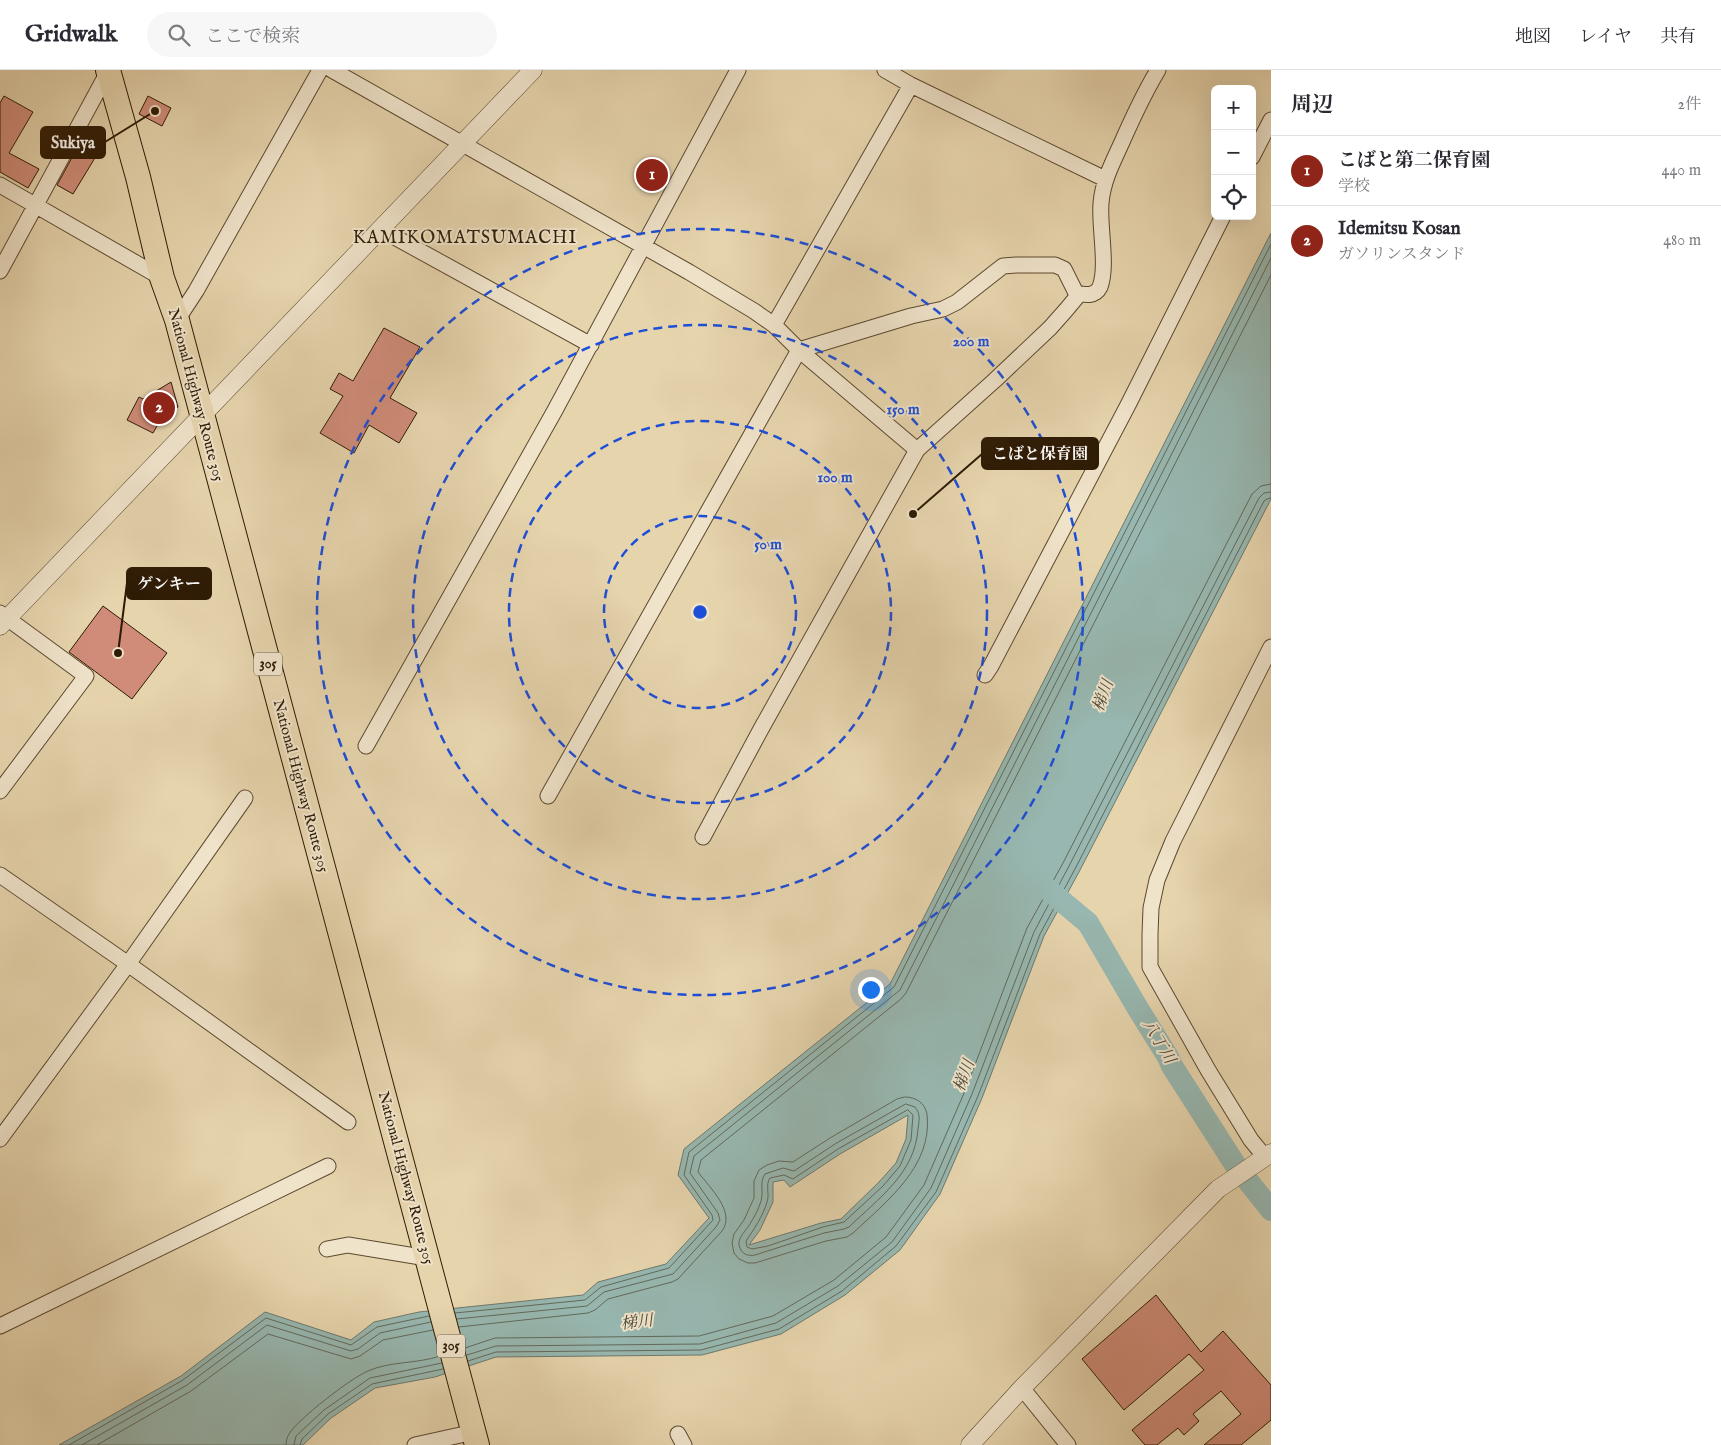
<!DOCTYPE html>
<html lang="ja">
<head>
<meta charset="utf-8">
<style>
	body { margin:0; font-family:"IM FELL English","Noto Serif JP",serif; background:#f7f7f7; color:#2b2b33 }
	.controls { position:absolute; right:15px; top:15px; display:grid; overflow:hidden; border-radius:8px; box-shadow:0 5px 20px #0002 }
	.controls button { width:45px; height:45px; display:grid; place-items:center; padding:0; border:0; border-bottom:1px solid #e1e1e2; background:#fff; color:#2b2b33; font:25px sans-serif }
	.you { position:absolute; left:870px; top:919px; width:18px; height:18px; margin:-12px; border:4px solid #fff; border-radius:50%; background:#1a73e8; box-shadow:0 0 0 8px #1a73e833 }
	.badge { display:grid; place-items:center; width:32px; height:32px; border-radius:50%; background:#8f2418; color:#fff; font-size:16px; font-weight:700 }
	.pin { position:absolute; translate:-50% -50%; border:2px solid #fff; box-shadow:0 1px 5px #0006 }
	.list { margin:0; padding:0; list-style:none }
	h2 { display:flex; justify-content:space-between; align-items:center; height:65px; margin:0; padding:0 20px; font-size:21px }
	h2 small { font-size:16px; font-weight:400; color:#7c7c81 }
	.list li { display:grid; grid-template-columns:32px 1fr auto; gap:15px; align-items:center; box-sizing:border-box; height:70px; padding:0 20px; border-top:1px solid #e1e1e2 }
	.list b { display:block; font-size:19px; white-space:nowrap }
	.list p { margin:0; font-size:16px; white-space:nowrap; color:#7c7c81 }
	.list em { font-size:16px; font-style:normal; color:#7c7c81 }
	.icon { flex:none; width:28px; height:28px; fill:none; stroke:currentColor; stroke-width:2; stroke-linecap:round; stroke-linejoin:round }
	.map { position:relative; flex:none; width:1271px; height:1375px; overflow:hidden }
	header { display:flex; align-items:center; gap:30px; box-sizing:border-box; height:70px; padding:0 25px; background:#fff; border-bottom:1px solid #e1e1e2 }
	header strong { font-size:24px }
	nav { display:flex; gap:28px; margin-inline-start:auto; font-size:18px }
	.search { width:350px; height:45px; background:#f7f7f7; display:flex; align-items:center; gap:12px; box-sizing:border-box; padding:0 18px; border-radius:28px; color:#7c7c81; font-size:19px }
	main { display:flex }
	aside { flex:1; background:#fff }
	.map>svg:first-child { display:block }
</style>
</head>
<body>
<header>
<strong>Gridwalk</strong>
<div class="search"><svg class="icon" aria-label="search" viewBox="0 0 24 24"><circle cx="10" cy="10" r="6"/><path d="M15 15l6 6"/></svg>ここで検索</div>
<nav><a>地図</a><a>レイヤ</a><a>共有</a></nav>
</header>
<main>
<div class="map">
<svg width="1271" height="1375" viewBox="0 0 1271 1375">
	<rect width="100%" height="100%" fill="#e6d4ad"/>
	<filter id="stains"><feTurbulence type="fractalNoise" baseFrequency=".004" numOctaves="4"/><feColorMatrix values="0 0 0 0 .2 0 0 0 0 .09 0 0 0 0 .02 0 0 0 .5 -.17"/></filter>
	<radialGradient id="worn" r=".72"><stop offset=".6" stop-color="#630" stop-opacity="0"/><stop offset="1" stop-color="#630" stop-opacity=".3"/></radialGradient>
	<path fill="#97b7b0" stroke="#6d796c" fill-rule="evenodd" d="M1271,163V429L1079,802L1044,866L982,1028L940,1124L900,1180L845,1225L781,1264L702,1285L496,1287L435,1307L375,1318L331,1348L303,1375H59L181,1306L265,1242L351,1270L374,1252L419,1242L583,1225L598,1212L666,1194L709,1148L678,1105L684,1079L890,914ZM908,1045L906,1069L896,1093L879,1112L841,1149L821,1153L749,1175L760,1160L773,1132V1112L784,1110L790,1117L840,1084Z"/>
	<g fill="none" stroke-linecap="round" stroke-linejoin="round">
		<path stroke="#62695a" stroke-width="1" d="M905,1027C916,1027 925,1033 927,1044C933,1096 887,1131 853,1163L847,1167L826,1171L755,1193H748L739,1189L734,1183L732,1173L734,1164L744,1150L754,1128V1111L759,1100L767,1095L779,1091L793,1092L830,1068L897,1029Z
			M906,1034L915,1037C921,1044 919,1051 918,1059C915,1103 879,1128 849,1157L844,1159L824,1163L755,1185C749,1186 744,1185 741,1180C734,1169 747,1161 751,1152C755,1146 759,1138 761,1131C764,1121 759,1113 765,1104L783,1098L794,1101L835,1074Z
			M908,1040L913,1045L911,1070L900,1096L883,1116L844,1152L823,1157L768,1176L752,1179L747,1177L746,1171C754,1159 763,1146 767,1132C770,1124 765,1115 770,1108L784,1105L793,1109L838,1079Z
			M455,1243L585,1230L601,1217L669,1198L713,1150L712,1145L684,1105L689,1082L894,917L1271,174
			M457,1249L587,1236L604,1222L673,1204L716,1157L720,1150L718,1143L690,1103L694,1086L900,920L1271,188
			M459,1257L588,1243L595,1240L608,1229L672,1212L678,1209L722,1161C736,1142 710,1118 698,1102L701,1090L901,929L906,923L1271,205
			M465,1278L495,1268L699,1266L773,1246L834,1210L886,1167L924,1115L965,1021L1027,858L1063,793L1252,424L1261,416L1271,414
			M467,1285L496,1276L700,1274L776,1253L838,1216L892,1172L931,1118L972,1024L1034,862L1069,796L1259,428L1264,423L1271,422
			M468,1291L496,1282L701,1280L779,1259L842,1221L896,1176L936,1122L978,1026L1040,864L1075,799L1264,431L1267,429L1271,428
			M69,1375L183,1310L266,1248L351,1275L377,1257L429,1246
			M82,1375L187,1315L267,1255L351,1281L358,1279L380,1263L431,1252
			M97,1375L191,1321L268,1264L351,1289L360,1286L383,1270L433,1260
			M286,1375C286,1371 287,1367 289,1364C298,1349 351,1308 368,1301C390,1291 417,1294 440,1286
			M294,1375L296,1366L324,1340L370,1308L442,1293
			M300,1375L302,1369L328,1344L372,1314L443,1299"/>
		<path stroke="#97b7b0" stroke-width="22" d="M1040,813L1088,853L1137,937L1168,987L1172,996L1236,1096L1271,1140"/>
	</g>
	<path fill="#d08c79" stroke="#2e1b05" d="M4,26L33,42L9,83L39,99L28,118L0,102V33Z
		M148,26L171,38L162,56L139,44Z
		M86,62L104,73L73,124L57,115Z
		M384,258L420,277L390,328L417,343L399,373L369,355L354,383L320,363L343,326L330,319L339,303L353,311Z
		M171,312L178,337L161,349L153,363L127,350L139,327L143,329Z
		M103,536L167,583L132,629L69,582Z
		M1156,1225L1201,1282L1223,1261L1271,1315V1350L1241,1375H1204L1241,1344L1221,1321L1193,1344L1199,1351L1184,1365L1178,1358L1157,1375H1145L1132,1360L1204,1300L1189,1284L1124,1340L1082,1289Z"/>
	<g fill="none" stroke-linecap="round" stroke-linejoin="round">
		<defs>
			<path id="minor" d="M332,0L689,202L754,241L774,255L799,280L917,380
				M885,0L911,15L1105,109
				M1252,87L1271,50
				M0,115L162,208
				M380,159L591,275
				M0,201L109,0
				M1076,223C1085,225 1095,227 1100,217C1108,196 1099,157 1101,133C1103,110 1113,92 1122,72C1133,47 1144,23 1158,0
				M177,250L196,221L320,0
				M774,255L911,15
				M0,543L86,606L0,721
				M985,605L991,596L1128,335L1223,146
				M366,676L554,342L738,0
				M548,726L799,280L911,246L943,239L957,232L1003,196L1016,195H1055L1064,199L1076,223V228L1066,240L1050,258L995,310L917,380L761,659L703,767
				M0,805L128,894L348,1052
				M0,1069L128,894L245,728
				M1265,1087L1251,1070L1208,1000L1150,897V864L1151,838L1157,810L1173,771L1271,577
				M327,1179L348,1175L427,1188
				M0,1256L328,1096
				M1022,1318L1068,1375
				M678,1364L684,1375
				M415,1375L474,1362"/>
			<path id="tertiary" d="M0,556L533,0
				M970,1375L1022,1318L1218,1119L1271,1083"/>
			<path id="trunk" d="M108,0L138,107L162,208L177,250L202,344L477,1375"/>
		</defs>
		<use href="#minor" stroke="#5c492f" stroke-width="17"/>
		<use href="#tertiary" stroke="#5c492f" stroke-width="19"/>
		<use href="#trunk" stroke="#2e1b05" stroke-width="26"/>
		<use href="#minor" stroke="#efe3ca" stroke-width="15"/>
		<use href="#tertiary" stroke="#efe3ca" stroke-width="18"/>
		<use href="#trunk" stroke="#e6d4ad" stroke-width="24"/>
	</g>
	<g fill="none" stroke="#1d4ed8" stroke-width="2.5" stroke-dasharray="9 6">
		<circle cx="700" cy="542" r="96"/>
		<circle cx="700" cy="542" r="191"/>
		<circle cx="700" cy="542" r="287"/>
		<circle cx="700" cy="542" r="383"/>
	</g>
	<g text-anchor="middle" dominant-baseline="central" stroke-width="4" stroke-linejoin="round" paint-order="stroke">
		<g fill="#efe3ca" stroke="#685740" stroke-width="1">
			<rect x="254" y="582.5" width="28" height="23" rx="4"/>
			<rect x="437" y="1264.5" width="28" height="23" rx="4"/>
		</g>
		<g font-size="14" font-weight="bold" fill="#2e1b05">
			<text x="268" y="594">305</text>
			<text x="451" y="1276">305</text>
		</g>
		<g font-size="15" fill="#2e1b05" stroke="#efe3ca">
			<text transform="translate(196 325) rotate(75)">National Highway Route 305</text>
			<text transform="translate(301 716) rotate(75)">National Highway Route 305</text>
			<text transform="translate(406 1108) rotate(75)">National Highway Route 305</text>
		</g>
		<g font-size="16" font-style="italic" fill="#4e4a38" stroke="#efe3ca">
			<text transform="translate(1104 626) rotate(-70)">梯川</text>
			<text transform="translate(1158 972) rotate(59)">八丁川</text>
			<text transform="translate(965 1006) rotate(-70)">梯川</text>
			<text transform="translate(637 1253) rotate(-7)">梯川</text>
		</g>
		<g font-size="18" letter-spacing="1" fill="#2e1b05" stroke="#efe3ca">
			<text x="465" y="168">KAMIKOMATSUMACHI</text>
		</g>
	</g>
	<circle cx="700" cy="542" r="8" fill="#1d4ed8" stroke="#efe3ca" stroke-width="2.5"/>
	<g font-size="15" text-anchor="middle" font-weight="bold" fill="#1d4ed8" stroke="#efe3ca" stroke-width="4" stroke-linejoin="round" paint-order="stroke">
		<text x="971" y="276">200 m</text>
		<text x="903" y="344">150 m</text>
		<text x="835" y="412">100 m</text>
		<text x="768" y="479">50 m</text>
	</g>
	<path fill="none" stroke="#2e1b05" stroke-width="2" d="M155 41L105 72M913 444L982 384M118 583L127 513"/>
	<g fill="#2e1b05" stroke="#efe3ca" stroke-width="2">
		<circle cx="155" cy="41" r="5"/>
		<circle cx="913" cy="444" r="5"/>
		<circle cx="118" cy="583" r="5"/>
	</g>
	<g fill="#2e1b05" stroke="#2e1b05" stroke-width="2">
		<rect x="41" y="57" width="64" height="31" rx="5"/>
		<rect x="982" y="368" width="116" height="31" rx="5"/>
		<rect x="127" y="498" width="84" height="31" rx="5"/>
	</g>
	<g font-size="16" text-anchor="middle" font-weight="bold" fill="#fff">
		<text x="73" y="78">Sukiya</text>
		<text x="1040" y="389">こばと保育園</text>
		<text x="169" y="519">ゲンキー</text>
	</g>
	<rect width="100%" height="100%" filter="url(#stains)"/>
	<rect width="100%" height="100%" fill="url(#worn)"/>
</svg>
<div class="controls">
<button>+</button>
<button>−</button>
<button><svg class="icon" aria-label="locate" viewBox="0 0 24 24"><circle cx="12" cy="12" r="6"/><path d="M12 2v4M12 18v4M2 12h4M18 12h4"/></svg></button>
</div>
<div class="you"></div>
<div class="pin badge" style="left:652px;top:105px">1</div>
<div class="pin badge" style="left:159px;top:338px">2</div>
</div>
<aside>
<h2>周辺<small>2件</small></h2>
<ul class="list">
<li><span class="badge">1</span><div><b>こばと第二保育園</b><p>学校</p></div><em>440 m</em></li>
<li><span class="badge">2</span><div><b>Idemitsu Kosan</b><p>ガソリンスタンド</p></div><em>480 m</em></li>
</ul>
</aside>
</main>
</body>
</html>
